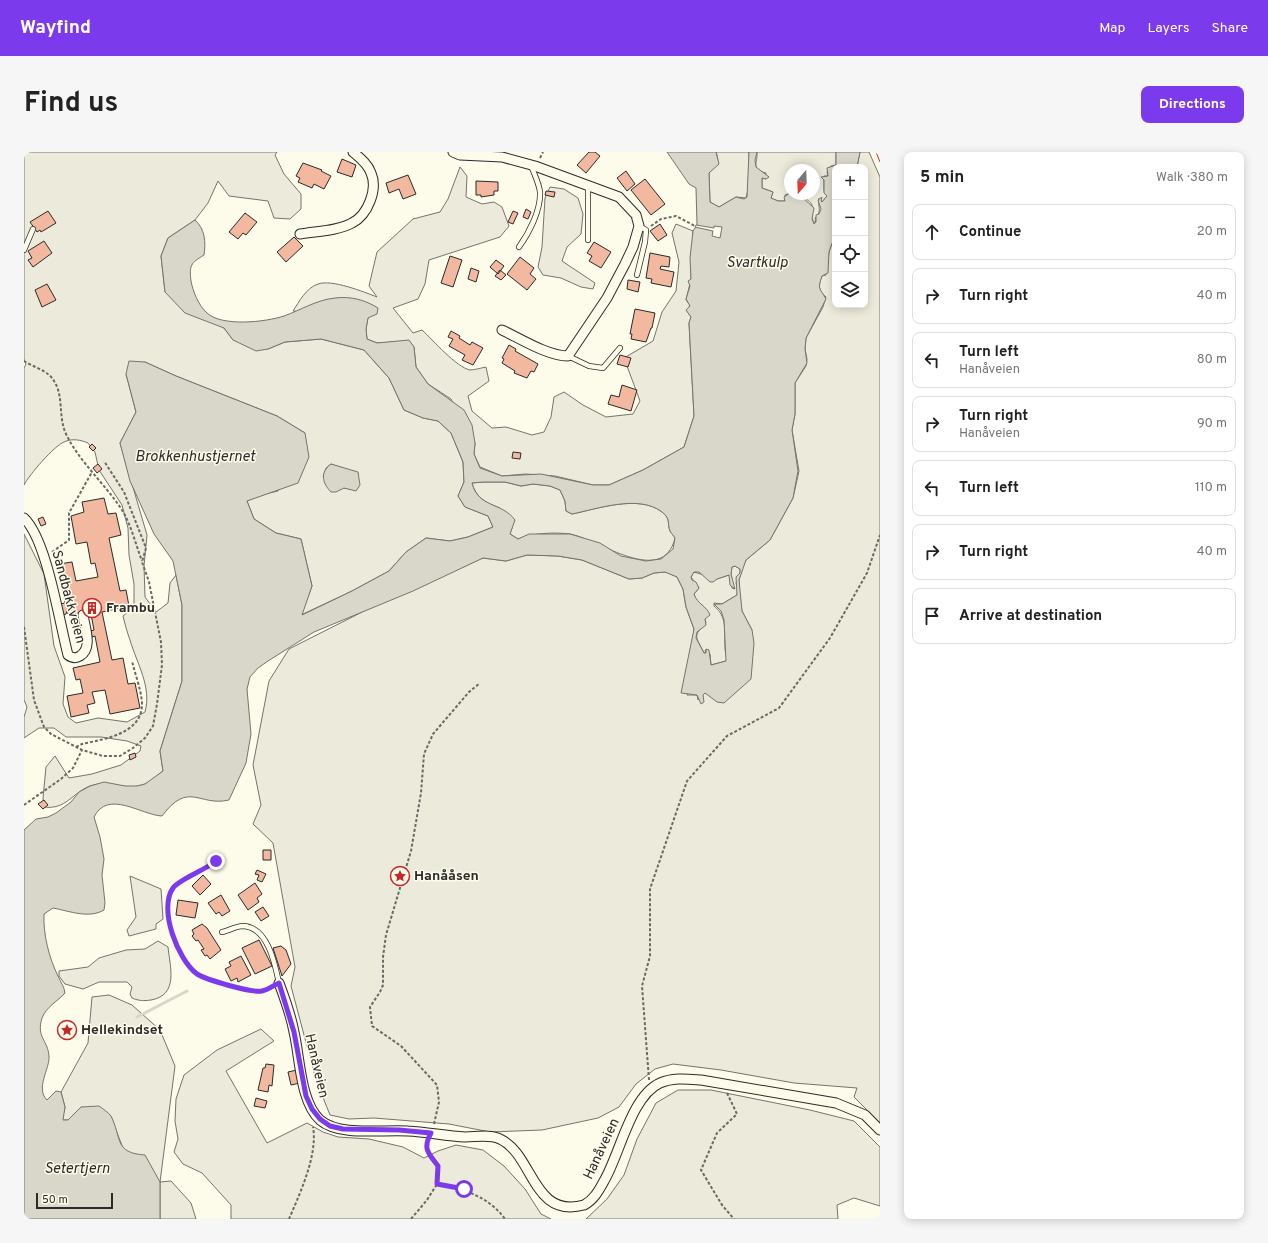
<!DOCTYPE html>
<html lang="en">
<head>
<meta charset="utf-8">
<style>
	body { margin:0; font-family:Overpass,sans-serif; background:#f6f6f6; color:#222 }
	.controls { position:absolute; right:12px; top:12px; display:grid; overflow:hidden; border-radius:8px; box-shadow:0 2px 10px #0003 }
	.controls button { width:36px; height:36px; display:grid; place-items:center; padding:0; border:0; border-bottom:1px solid #e0e0e0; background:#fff; color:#222; font:20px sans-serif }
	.compass { position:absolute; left:760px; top:12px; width:36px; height:36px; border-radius:50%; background:#fff; box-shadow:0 2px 10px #0003; rotate:199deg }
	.scale { position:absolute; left:12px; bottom:10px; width:77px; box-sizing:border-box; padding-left:4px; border:2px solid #2b2b2b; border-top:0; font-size:11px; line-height:14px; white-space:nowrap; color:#2b2b2b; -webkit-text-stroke:3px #fdfbea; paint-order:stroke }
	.stop { position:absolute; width:12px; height:12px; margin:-9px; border:3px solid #7c3aed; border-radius:50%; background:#fff }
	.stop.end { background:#7c3aed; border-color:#fff; box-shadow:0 1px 4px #0008 }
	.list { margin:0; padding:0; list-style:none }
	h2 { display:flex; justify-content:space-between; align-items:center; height:52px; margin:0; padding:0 16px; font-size:17px }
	h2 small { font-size:13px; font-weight:400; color:#767676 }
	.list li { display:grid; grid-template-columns:26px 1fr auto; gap:12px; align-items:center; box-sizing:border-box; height:56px; margin:0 8px 8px; padding:0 8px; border:1px solid #e0e0e0; border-radius:8px }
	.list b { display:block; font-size:15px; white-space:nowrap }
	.list p { margin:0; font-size:13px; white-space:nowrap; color:#767676 }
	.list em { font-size:13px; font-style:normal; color:#767676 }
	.icon { flex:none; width:22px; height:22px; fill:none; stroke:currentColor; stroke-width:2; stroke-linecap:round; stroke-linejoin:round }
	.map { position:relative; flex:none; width:856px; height:1067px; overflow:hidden; border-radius:8px }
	header { display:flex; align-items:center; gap:24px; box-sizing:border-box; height:56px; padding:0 20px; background:#7c3aed; color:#fff }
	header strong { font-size:19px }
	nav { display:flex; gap:22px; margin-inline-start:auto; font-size:14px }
	.intro { display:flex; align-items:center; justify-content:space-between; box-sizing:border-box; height:96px; padding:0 24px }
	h1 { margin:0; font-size:28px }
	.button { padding:10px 18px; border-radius:8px; background:#7c3aed; color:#fff; font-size:14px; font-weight:700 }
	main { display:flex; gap:24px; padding:0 24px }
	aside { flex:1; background:#fff; border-radius:8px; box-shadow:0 2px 10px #0003 }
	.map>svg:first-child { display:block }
</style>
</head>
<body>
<header>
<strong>Wayfind</strong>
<nav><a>Map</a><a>Layers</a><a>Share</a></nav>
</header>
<div class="intro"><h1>Find us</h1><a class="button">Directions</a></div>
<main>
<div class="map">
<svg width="856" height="1067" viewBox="0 0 856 1067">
	<rect width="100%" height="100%" fill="#fdfbea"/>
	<path fill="#ecebdb" stroke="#74746e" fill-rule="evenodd" d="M0,0H253L251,3L260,22L277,42V57L266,67L250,66L244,49L205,44L194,29L184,51L171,68L144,86L137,104L141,140L200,176L209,188L244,197L261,190L297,187L340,198L365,226L380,258L399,266L414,269L427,281L439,310L440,330L434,344L441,355L464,364L469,375L444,385L426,389L402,386L382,400L365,419L328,439L277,463L288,434L277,387L252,381L230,367L223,349L237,343L254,339L281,281L253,264L152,224L121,210L102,222L112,260L96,291L123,383L120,414L121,445L132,460L144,451L146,431L152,423L158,453V529L136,599L139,619C133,623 128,629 121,632C103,640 85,627 66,634C48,641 42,658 20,655L19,646L22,615L31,604L45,626L68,622L97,613L116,599L117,594L103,589L77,585H42L30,576H15L0,586V565L3,555L0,548V382L20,422L30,494L41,525L39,552L44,565L52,571L74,566L103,570L121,560C128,535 113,512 106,488C103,480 101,472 99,464L110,455V432L105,403L104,376L98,353L75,318L71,300L64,291C57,288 48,286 40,290C30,294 5,323 0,333V216L2,212L0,207ZM307,312L321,317L332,338L320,336L299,325L302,316Z
		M692,0H725V34L722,46L712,45L695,55L686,50L685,21C693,13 696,11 692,0Z
		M733,0H812V13L807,14L803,20L804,24H800V39L803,44L798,50L795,46C793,54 799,59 791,66L792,72L788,67C789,55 791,52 779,45V42H790V18H766V41L761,43V49H754L747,46L749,40L738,36V26L742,27V21C726,17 734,11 733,0Z
		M836,0H845L856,25V971L830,945L833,936L770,931L697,918L649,912L631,917L612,932L595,955L574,966L518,978L466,980L425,972L350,966L325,967L306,963L292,928L267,834L271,815L249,691L229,672L237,653L229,613L245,529L265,497L350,454L459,406L482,409L503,403L534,404L558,408L605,427L618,426L630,421L642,420L653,425L659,437L662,455L670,477L663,543H673L674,548L681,541H683L728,478L718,459L716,449L715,428L718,417L722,408L746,388L769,346L775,319L768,278L771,262V231L782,214L783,207L781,197L782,186L799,155L802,145C794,138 794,134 798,124L802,123L805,100L811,83V153H841V15H833Z
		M436,15L443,24L442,45L458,52L470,50L478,55L485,74L476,85L405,108L401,132L394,147L369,156L389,181L398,178C409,188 432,215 446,218C450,218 457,216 462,215L465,229L444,244L448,259L468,276L482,275L508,283L520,280L527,265L530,245L540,240L559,253L582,265L609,262L616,249L600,206L629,189L638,160L652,139L655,110L648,81L652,72L669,79L667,127L662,148L666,153L663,159L667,165L665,171L670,264L660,295L619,318L585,333H569L531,324L502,322L478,324L456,315L450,302L451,291L427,247L404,232L392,215L390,195L385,189L353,191L343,187L342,177L344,166L269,159C275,150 282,136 294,132C308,127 340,140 353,145L345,134L353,100L389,67L416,60L424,47Z
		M526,35L540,37L554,46L559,62L557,82L543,95L538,109L571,131L569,137L557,135L537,126L519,123L514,115L518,95L521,46Z
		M459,330H481L497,334L509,332L526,334L536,338L541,349L542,359L548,362C573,357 615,342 638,360C647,367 643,371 646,379C647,381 650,384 651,386C639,436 574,387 546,382C530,380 509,381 494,387L486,382L488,376L476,356C462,351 452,346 448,331Z
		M711,414L716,417V421L712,431L714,435L713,443L698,452L690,451V454C704,465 700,480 701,496C701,501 704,504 702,509L687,513L686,502L681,498L682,501H680C672,484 668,485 682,471L681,467L683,458L672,448L670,442L675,436L667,425L670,420L693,427L705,423L708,436L710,437L707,422L708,415Z
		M106,724L137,737L139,767L132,772V777L105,784L103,778L112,765Z
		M134,789L144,795C146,815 155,843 127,848C120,849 115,849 108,846L106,842L108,835L103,830H75L59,837L41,832L35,824V819L64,815L75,806L102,798L121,797Z
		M85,843L108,853L136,878L151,914L136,1030L147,1029L167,1051L172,1067H136V1030L99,996L86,963L57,955L44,968H38L41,955L37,940L64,891L68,845Z
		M237,877L250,889L202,919L243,991L283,971L299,980L314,985L345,987L379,995L400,1006L414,999L432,993L459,998L480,1014L501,1037L517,1062L527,1067H207V1053L178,1021L159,1012L150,1000L154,987L151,969L152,947L160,923L193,898Z
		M654,938H687L786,958L830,969L856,995V1054L830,1046L813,1053L814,1067H562L583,1047L600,1023L613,987L632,951Z"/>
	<path fill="#d8d7c9" stroke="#74746e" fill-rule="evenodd" d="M643,0H692L695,12L685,21L686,50L695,55L712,45L720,47L723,45L725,0H733L731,8L732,15L745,25L742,27L738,26V36L749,40L747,46L754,49H761L760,45L766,41L779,42V46L790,56L788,67L790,72L792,70V63L795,62L797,57L794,48L798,45L797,49L798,50L803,44L800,41V28L797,25L804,24L803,16L812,13V0H836L833,15H811V83L805,100L804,121L798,124C793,138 796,136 802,147L782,186L781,197L783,211L771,231V262L768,278L774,319L769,346L746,388L722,408L715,428L718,459L728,478L730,491L727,527L700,551L693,550L681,541L679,543L680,550L677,552L673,543L657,541L670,477L662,455L659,437L653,425L641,420L630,421L618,426L605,427L558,408L534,404L503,403L482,409L459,406L389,439L290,480L244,509L234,516L226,525L223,537L227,582L222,611L205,648C175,655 165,628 138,664C117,663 84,637 70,665L76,685L80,707L78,723L81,751L80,758C65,767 45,759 29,756L20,762C19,782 25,806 34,824C37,831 40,834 41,841C34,849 22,855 18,866C12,886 24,888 25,904C26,917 11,936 23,948L32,939L37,940L41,955L39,968H44L57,955L75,954C79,957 84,960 87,964C98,986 90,1001 121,1003L136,1030V1067H0V678L12,667L24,665L32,661L47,650L55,640L66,634L80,630L101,634H113L121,632L139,619L136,599L158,529V453L149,409L130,382L106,329L96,291L112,260L102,222L105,209L121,210L152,224L253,264L281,281L285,305L274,331L223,349L230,367L252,381L277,387L288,434L278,463L328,439L365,419L382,400L402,386L426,389L444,385L469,375L464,364L441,355L434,344L440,330L439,310L427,281L414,269L399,266L380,258L365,226L340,198L297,187L261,190L244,197L232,199L209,188L200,176L161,161L141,140L137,104L144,86L171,68C181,77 182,90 180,103C167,111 165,113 167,129C169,140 175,154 183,161C198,175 242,170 260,164C277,158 292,148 311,146C327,144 341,148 354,156L353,162L344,166L342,177L343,187L353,191L385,188L390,195L392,215L404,232L440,258L448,273L451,291L450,302L456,316L478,324L517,322L569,333H585L619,318L660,295L670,264L665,171L667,165L662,158L666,154L662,147L666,134L664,129L667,127L666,106L669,79L673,73L672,36L665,32ZM459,330H481L497,334L509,332L526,334L536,338L541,349L542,359L548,362C573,357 615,342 638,360C647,367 643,371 646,379C647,381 650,384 651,386L649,397L637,407L622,409L597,404L576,391L546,382H505L494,387L486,382L491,368C478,350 454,356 448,331ZM711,414L716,417V421L712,425L713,443L698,452H690L697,459L700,468L702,509L687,513L685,498L682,497V501H680L672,486L673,480L682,473L681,467L686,463C683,454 673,452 670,442L675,436L672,430L668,428L667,425L670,420H675L686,430H689L693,427L705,423L706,433L711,437L707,422L708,415Z
		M307,312L334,320L336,333L332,339L320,336L312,340H307C298,331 296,320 307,312Z"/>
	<path fill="#fdfbea" stroke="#74746e" d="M672,73L690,76V74L698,75L696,86L688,84L689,79L671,75Z"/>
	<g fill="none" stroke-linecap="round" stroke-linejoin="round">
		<path stroke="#d8d7c9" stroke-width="3" d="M113,865L163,839"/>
	</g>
	<path fill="#f2b8a0" stroke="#2b2b2b" d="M565,0H571L576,4L562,21L553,13Z
		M318,7L332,13L328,25L313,20Z
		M279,11L298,18L297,19L307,24L300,37L290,32L288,36L274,30L276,26L272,24Z
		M602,19L611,32L603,39L593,26Z
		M384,23L392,42L379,47L375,37L365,41L362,31Z
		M621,27L641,52L627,63L607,38Z
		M452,29L474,30V39H470V43L457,45V43H452Z
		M522,39L531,40L530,45L521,43Z
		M502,57L507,60L504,67L499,65Z
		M24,59L32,71L17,80L16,78L13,80L6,70Z
		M489,59L494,61L489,72L484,70Z
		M221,61L233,70L222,83L219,81L214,87L205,80Z
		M636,72L643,83L634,89L626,79Z
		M270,85L279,94L262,110L253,100Z
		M20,89L28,101L9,115L4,108L8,106L4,99Z
		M570,90L587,100L577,116L565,109L568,104L563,101Z
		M626,101L646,105L645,115L637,114L636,117L650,120L647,135L627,131L628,127L622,126Z
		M426,104L438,108L429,135L417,131Z
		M496,105L510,116L506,122L512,127L503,138L483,122Z
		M472,108L480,114L474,122L466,115Z
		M447,116L455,119L452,130L444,127Z
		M476,118L482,123L477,128L471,124Z
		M604,128L616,130L614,140L603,137Z
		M23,132L32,148L18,155L11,138Z
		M611,157L631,161L628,176H627L622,190L607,187L608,182H606Z
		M427,179L436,184L435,186L446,193L448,190L459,196L449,213L438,208L441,203L425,194L429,187L424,185Z
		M485,193L492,197L491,199L514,212L510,220L507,219L503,226L490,221L491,219L478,211L480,207L478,206Z
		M596,203L607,206L604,215L593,212Z
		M598,233L613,238L607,259L584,252L587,243L595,245Z
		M68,292L72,296L69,299L65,295Z
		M489,300L497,301L496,307L488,306Z
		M74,312L78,317L73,321L69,316Z
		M80,346L84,362L92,361L97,383L85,386L96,439L102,438L105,454L78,460L88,508L99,506L104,532L111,531L116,556L86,562L81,538L68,540L71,551L63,553L65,561L47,565L43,544L59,541L56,527L52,528L49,516L76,510L71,484L68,485L67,479L70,478L66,457L60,458L61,462L51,463V460L44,462L43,459L42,462L39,463L36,452L41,451L35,412L48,410L52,429L74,425L71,411L67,412L63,390L52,392L47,364L60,360L58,350Z
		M19,365L22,372L17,374L14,367Z
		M111,601L112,605L106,608L105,603Z
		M20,648L24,653L19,657L14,652Z
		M239,698H247V708H239Z
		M233,718L242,722L238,730L233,728L235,723L231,722Z
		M179,723L187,732L176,743L168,734Z
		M231,731L238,742L233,746L235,750L224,758L214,743Z
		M197,743L206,759L198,764L195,760L192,762L184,751Z
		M154,748L174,751L171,766L152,763Z
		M239,755L245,764L237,769L231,760Z
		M178,772L183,776L197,798L186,807L183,803L181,804L177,798L180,797L174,788L172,789L168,784L170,782L168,778Z
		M235,788L248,814L231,822L218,796Z
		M257,794L262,798L267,812L258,824L249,796Z
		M217,804L227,823L214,830L213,826L207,829L201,817L207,814L205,810Z
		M242,912L250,913L248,934L245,933L244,940L234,938L239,916H241Z
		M273,918L276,931L267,933L264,920Z
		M232,946L243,949L241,956L230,954Z"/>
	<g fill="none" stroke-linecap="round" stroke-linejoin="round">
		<defs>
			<path id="lane" d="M564,88V33
				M495,95C505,81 517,58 516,40C515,31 510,22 507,13
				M0,98L9,77
				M613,123L621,90L622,78L615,74
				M544,204L565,214L579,216L596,196
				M198,780C204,779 212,774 219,774C244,775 251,812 255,831"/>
			<path id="street" d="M429,0L436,3L478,5L511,14L595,45L612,63L615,74L609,95L601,112L583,146L544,204C524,204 497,187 478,178
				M276,82C293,79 313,79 328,71C344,63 354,37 347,21C344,12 336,6 329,0
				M0,366C23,388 35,469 44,503C48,506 51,507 56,504C69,496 61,476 59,463
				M255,831C261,847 267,863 270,880C276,905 276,950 296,968C316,985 359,977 384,979C403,980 422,984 441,985C452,985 466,982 476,987C510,1003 508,1067 560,1053C570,1048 575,1038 580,1029C596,1002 607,944 636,931C649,925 664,927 677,928L812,951L841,963L856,978"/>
		</defs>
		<use href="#lane" stroke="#2b2b2b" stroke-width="6"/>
		<use href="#street" stroke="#2b2b2b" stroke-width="11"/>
		<path stroke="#6a6964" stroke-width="2" stroke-dasharray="3 2" stroke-linecap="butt" d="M516,6L519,0
			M627,74L637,67L652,64L671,74
			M0,209C9,215 25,219 30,229C40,244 34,265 42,282C55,309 79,330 96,355C107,371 111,391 118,409
			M28,400L45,388V361L68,320
			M0,475L10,548L20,575L27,582L58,598L79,604H96L109,596L121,586L129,574L133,552L138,513L137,490L125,430L118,410L122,396L100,340L80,309
			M52,595L58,592C80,587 119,582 118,551C117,537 111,522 108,509
			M0,653L37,627L49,616L58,598
			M192,709C183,717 154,728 149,736C134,757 154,808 173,822C183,828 227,841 238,839C241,838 244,836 247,835
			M625,928L618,834L626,804V737L663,629L703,584L755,556L806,486L843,421L856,383
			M703,941L713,962L693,981L677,1018L698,1053L710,1067
			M410,972L415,950L413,933L377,894L348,874L346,855L356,840L359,833V805L362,783L387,699L397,641L400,602L409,582L445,540L456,531
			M413,1032C440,1037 464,1044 481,1067
			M265,1067C276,1041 294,1003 289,975
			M387,1067L403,1048L413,1032L414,1014L403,999L402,991"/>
		<use href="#lane" stroke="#fdfbea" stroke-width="4.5"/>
		<use href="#street" stroke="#fdfbea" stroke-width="9"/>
		<path stroke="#c62828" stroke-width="1" stroke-dasharray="14 3 2 3" stroke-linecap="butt" d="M852,0L856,10"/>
	</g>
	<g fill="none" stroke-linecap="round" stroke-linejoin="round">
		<path stroke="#7c3aed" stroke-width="5" d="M192,709C183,717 154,728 149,736C134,757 154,808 173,822C183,828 227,841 238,839C244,838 250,833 255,831L270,880L282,944L288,957L296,967L306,974L319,977L375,978L407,981C398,997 405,1002 414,1014L413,1032L440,1037"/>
	</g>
	<defs>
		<symbol id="building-ring" viewBox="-11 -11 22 22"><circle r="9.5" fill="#fdfbea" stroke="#c62828" stroke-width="1.5"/><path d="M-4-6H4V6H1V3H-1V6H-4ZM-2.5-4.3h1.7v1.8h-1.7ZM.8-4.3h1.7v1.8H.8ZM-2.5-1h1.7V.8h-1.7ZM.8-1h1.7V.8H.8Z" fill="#c62828"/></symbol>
		<symbol id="sight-ring" viewBox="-11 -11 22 22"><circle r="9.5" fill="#fdfbea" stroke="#c62828" stroke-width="1.5"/><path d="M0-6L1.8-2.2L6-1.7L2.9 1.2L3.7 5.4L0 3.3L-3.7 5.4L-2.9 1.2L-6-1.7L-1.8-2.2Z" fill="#c62828"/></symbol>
	</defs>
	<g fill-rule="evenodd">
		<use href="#building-ring" x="57" y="445" width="22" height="22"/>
		<use href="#sight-ring" x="365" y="713" width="22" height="22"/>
		<use href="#sight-ring" x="32" y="867" width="22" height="22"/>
	</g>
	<g text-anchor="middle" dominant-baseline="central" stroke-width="3" stroke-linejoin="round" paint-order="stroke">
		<g font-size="14" fill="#2b2b2b" stroke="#fdfbea">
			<text transform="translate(44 445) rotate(75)">Sandbakkveien</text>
			<text transform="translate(292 914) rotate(77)">Hanåveien</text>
			<text transform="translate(578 997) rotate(-65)">Hanåveien</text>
		</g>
		<g font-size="14" font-weight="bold" fill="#2b2b2b" stroke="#fdfbea" text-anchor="start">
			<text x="82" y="456">Frambu</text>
			<text x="390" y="724">Hanååsen</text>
			<text x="57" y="878">Hellekindset</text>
		</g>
		<g font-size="15" font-style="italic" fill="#2b2b2b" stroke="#fdfbea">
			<text x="733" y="111">Svartkulp</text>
			<text x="171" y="305">Brokkenhustjernet</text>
			<text x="53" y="1017">Setertjern</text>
		</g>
	</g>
</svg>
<div class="controls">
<button>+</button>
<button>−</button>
<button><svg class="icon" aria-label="locate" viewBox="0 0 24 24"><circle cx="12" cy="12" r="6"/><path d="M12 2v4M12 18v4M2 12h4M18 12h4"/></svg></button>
<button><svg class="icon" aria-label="layers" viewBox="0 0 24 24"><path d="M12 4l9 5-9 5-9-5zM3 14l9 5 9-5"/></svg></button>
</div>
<svg class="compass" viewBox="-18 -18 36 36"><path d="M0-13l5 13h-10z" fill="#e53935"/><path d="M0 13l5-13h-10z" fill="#767676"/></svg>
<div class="scale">50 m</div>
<div class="stop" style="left:440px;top:1037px"></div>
<div class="stop end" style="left:192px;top:709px"></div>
</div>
<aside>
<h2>5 min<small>Walk · 380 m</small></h2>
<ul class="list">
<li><svg class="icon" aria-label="ahead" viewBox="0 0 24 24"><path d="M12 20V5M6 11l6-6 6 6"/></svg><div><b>Continue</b></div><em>20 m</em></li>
<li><svg class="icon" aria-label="right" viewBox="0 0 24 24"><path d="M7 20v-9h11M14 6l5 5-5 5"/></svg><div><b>Turn right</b></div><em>40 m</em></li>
<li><svg class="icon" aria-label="left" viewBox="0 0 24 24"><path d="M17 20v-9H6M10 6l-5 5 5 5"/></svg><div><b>Turn left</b><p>Hanåveien</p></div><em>80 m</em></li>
<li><svg class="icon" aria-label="right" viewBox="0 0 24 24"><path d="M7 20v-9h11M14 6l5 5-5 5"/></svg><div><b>Turn right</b><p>Hanåveien</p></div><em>90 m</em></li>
<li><svg class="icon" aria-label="left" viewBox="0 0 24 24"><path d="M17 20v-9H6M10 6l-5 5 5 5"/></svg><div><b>Turn left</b></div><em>110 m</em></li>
<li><svg class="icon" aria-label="right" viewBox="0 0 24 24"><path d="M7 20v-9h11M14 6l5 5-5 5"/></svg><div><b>Turn right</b></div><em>40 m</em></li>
<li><svg class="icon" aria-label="arrive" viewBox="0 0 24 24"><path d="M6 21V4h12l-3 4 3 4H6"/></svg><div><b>Arrive at destination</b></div></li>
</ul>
</aside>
</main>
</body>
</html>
